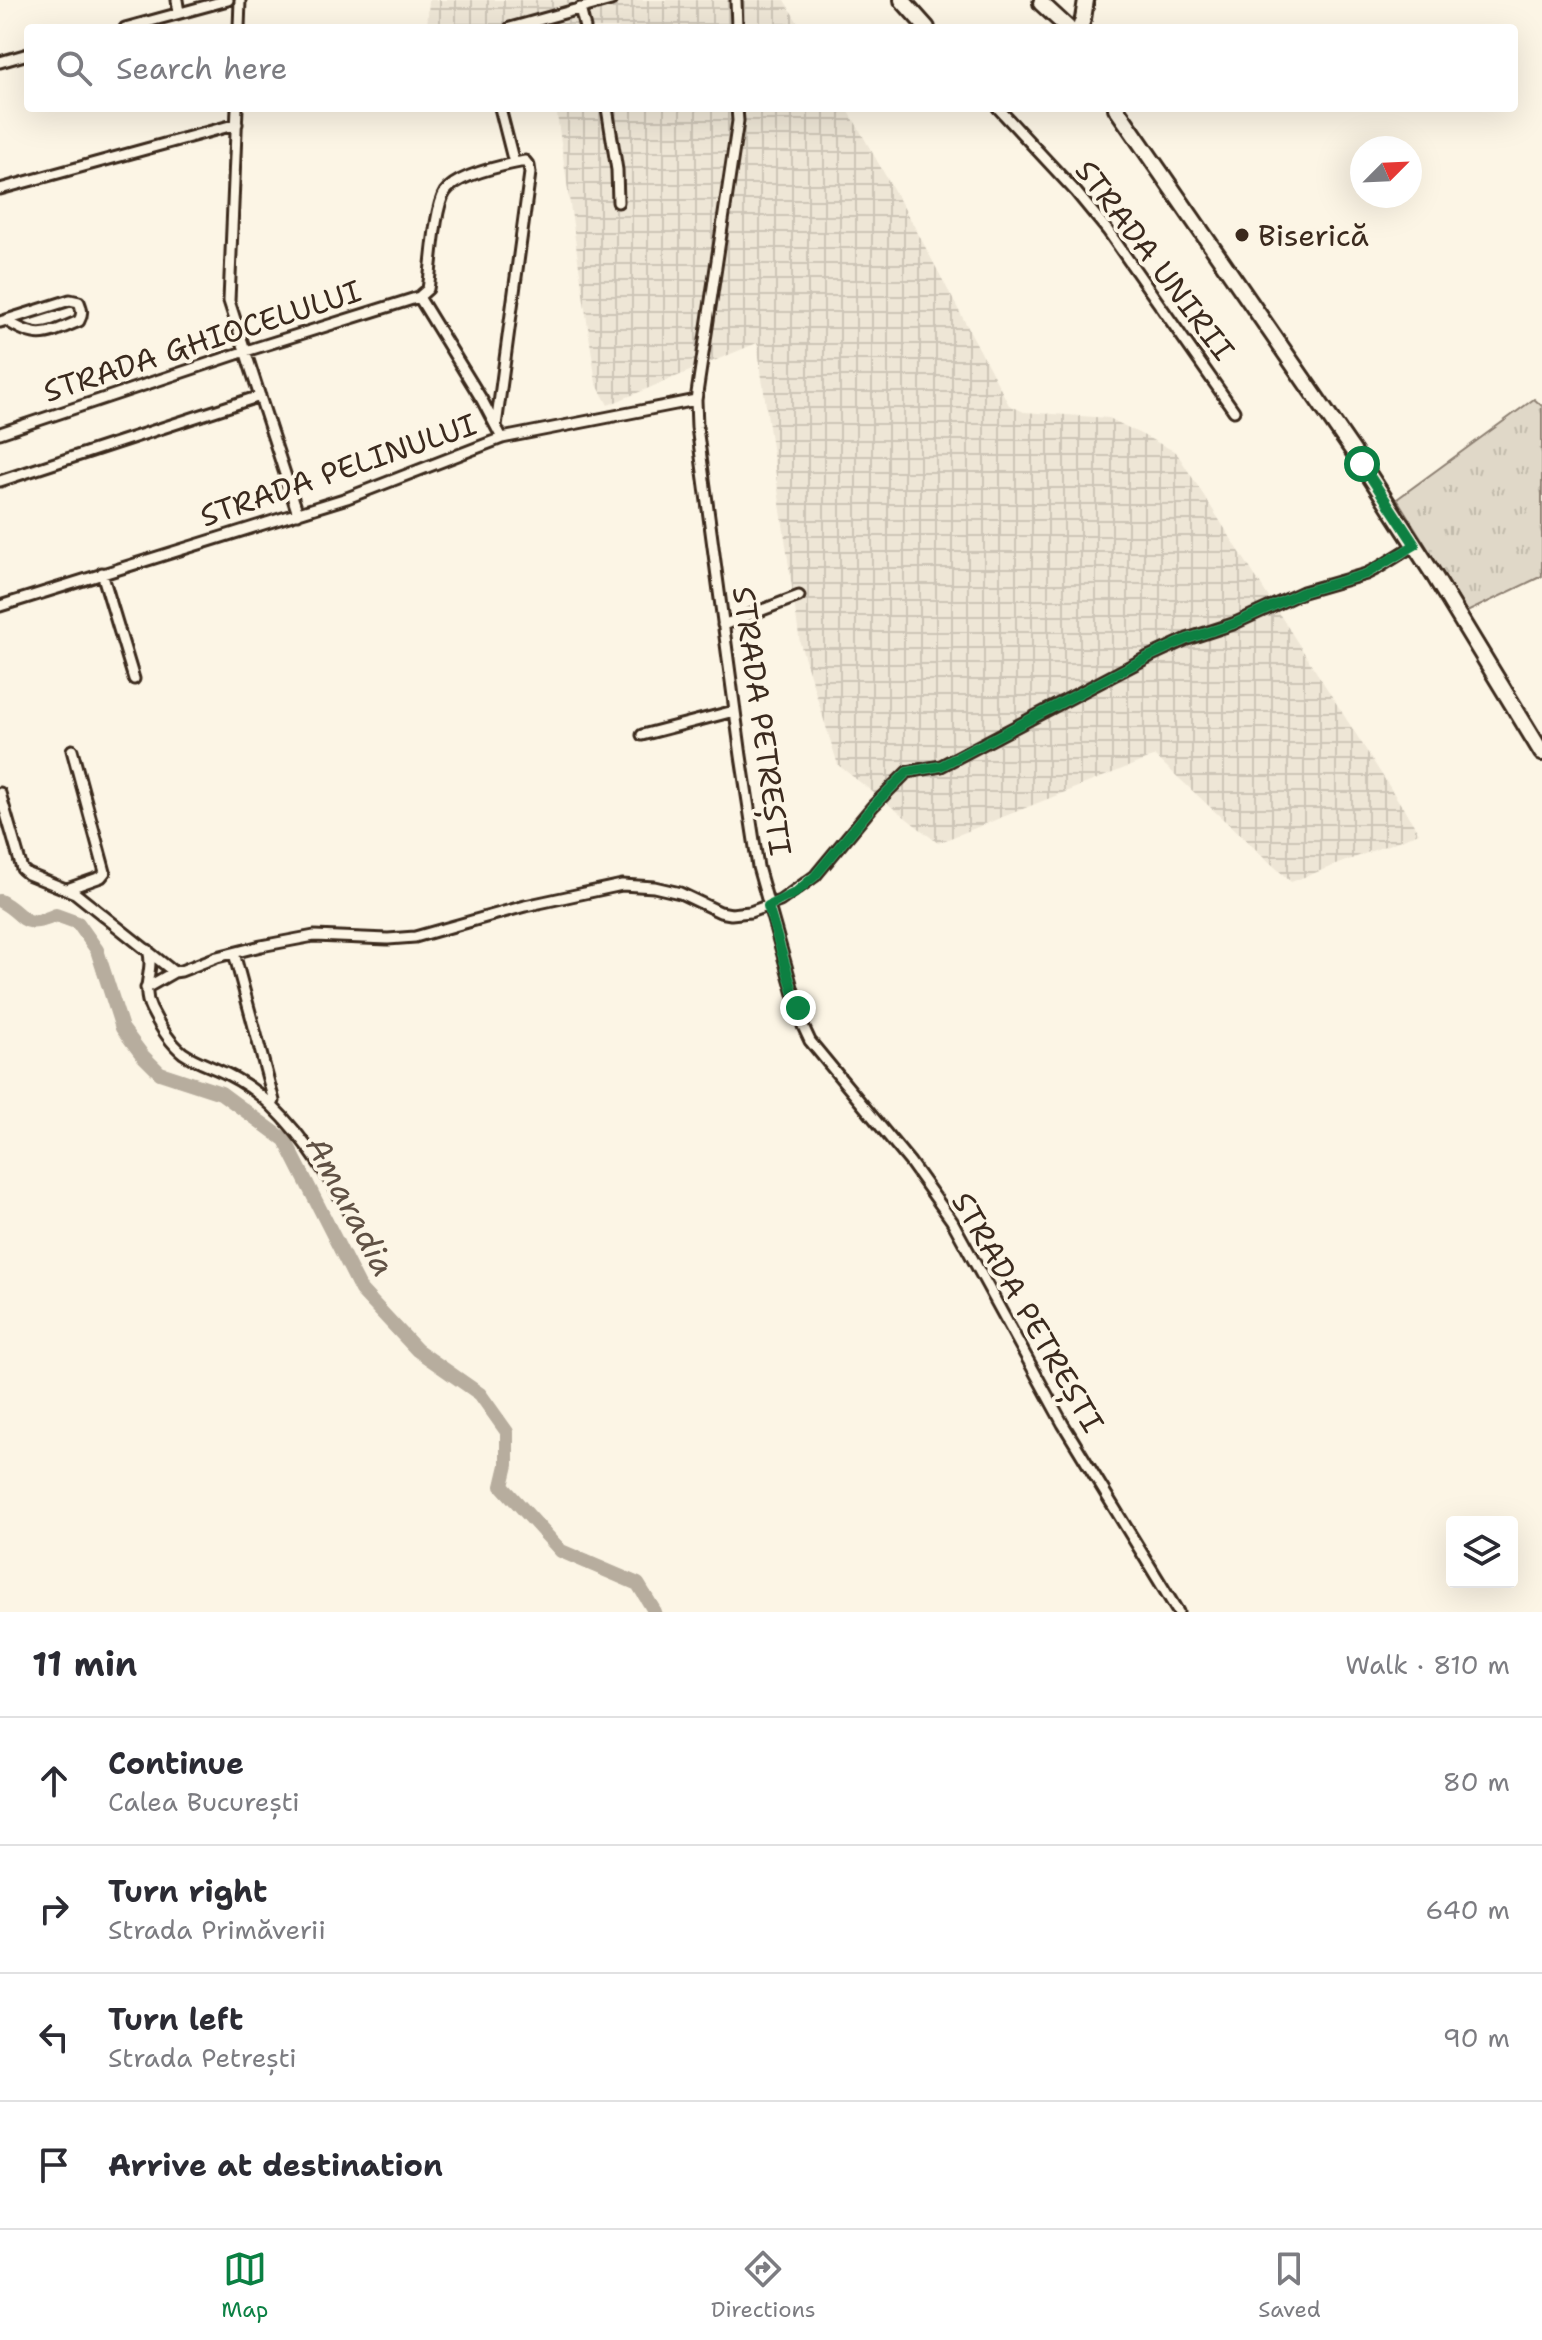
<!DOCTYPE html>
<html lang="en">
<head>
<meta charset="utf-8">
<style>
	body { margin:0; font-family:"Shantell Sans",sans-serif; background:#f2f2f3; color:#2b2b33 }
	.controls { position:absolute; right:24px; bottom:24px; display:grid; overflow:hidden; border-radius:8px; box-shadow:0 8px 32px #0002 }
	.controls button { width:72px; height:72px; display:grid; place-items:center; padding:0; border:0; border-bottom:2px solid #e1e1e2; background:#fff; color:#2b2b33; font:40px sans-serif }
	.compass { position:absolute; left:1350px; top:136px; width:72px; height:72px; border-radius:50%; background:#fff; box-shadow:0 8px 32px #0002; rotate:66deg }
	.stop { position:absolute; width:24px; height:24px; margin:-18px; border:6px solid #0b8043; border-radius:50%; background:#fff }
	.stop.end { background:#0b8043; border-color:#fff; box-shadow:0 2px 8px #0008 }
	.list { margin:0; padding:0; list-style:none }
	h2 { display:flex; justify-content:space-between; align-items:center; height:104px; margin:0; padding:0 32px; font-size:34px }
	h2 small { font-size:26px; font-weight:400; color:#7c7c81 }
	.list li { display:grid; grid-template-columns:52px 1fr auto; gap:24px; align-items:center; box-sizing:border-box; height:128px; padding:0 32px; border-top:2px solid #e1e1e2 }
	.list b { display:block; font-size:30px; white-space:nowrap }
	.list p { margin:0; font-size:26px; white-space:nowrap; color:#7c7c81 }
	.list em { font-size:26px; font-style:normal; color:#7c7c81 }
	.icon { flex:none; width:44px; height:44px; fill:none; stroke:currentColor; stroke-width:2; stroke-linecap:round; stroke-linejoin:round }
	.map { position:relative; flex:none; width:1542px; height:1612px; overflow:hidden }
	.search { position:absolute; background:#fff; box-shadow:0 8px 32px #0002; left:24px; right:24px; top:24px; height:88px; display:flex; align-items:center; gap:20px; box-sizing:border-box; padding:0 28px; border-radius:8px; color:#7c7c81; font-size:30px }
	.sheet { height:616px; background:#fff }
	nav { display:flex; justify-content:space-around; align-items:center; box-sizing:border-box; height:112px; border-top:2px solid #e1e1e2; background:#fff; font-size:22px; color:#7c7c81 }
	nav a { display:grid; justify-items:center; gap:4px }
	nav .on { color:#0b8043 }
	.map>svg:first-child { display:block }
</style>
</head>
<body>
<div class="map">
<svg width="1542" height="1612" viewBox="0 0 1542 1612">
	<defs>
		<pattern id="industrial-grid" width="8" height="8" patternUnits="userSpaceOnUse" patternTransform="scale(2)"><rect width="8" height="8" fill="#eee6d6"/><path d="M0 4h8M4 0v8" fill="none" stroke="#cdc5b7"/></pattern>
		<pattern id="park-tufts" width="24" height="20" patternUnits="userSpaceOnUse" patternTransform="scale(2)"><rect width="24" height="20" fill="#e0d8c8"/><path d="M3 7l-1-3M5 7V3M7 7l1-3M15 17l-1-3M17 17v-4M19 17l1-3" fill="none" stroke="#c1baab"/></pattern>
	</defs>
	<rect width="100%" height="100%" fill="#fcf5e5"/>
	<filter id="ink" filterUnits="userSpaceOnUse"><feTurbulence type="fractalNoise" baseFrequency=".0125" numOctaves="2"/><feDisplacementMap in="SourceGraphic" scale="16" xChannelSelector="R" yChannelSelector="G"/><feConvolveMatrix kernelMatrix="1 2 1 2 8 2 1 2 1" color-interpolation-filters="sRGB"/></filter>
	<g filter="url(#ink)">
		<path fill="url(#industrial-grid)" d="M429,0H784L801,28H427Z
			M556,108H847L913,224L1009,405L1024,412L1109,418L1176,452L1419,833L1291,882L1155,756L938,843L838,765L800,643L757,343L608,405L596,383Z"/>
		<path fill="url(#park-tufts)" stroke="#8e8173" stroke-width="2" d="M1534,399L1542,406V576L1467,612L1397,499Z"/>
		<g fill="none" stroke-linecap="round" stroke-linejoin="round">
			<path stroke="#b7ad9e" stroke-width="14" d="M0,901C26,914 20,931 56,915L78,923L97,950L122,1028L143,1056L160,1073L221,1093L285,1140L361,1290L417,1350L480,1394L507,1432V1465L502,1486L561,1551L638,1584L655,1612"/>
			<defs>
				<path id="street" d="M177,0L179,13
					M736,0L737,28
					M580,8L585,28
					M125,28L228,0
					M239,28L240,0
					M510,28L611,0
					M0,62L28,54
					M237,108L229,301L298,514
					M500,108L514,163
					M607,108L617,170L618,202
					M737,108L738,121L696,400L697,427L741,756L758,867L803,1026L810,1041L910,1162L952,1221L1063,1424L1178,1612
					M998,108L1076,192L1108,231L1234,411
					M0,189L237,124
					M419,297L428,289C432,266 434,209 445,192C457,175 504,165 525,161L529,166L530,173L496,426
					M0,322L70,300L79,302C82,309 83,314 79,321C46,335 37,341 6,320
					M0,433L246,351L419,297L482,400L502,438
					M0,481L260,396
					M102,573L134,679
					M0,606L347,498L502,438L696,400
					M723,625L799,596
					M642,735L734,711
					M0,793L22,869L28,874L75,893L174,972L181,971L217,957L261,946L314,936L388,939L415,937L525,906L622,885L654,887L680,893L720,912L731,914L750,912L780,901L815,876L873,806L907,772L941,766L1150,656L1187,639L1233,624L1303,592L1366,574L1378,568L1415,545
					M67,889L101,877L105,872L72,750
					M148,950C155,971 140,987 151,1009C159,1025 169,1042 183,1053C196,1062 213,1067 227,1074C243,1082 259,1093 272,1106C307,1140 332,1183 356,1225
					M234,953L274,1101L272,1105
					M146,988L174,972"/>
				<path id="secondary" d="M902,0L927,28
					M1080,28L1083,19L1086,0"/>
				<path id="primary" d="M1041,3L1068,28
					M1116,108L1362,464L1435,577L1542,753"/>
			</defs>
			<use href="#street" stroke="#3b2a1e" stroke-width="15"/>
			<use href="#secondary" stroke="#3b2a1e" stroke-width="20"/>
			<use href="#primary" stroke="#3b2a1e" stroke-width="20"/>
			<use href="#street" stroke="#fcf5e5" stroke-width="9"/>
			<use href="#secondary" stroke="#fcf5e5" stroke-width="14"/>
			<use href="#primary" stroke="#fcf5e5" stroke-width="14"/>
		</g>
	</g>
	<g fill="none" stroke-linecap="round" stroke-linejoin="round" filter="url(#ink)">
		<path stroke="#0b8043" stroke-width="10" d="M798,1008L768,906L795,893L815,876L873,806L907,772L941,766L1150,656L1187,639L1233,624L1303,592L1366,574L1415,545L1362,464"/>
	</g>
	<circle fill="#3b2a1e" stroke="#fcf5e5" stroke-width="3" cx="1242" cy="235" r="8"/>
	<g text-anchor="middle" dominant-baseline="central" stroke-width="8" stroke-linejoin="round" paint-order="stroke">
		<g font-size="30" fill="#3b2a1e" stroke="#fcf5e5" text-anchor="start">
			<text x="1258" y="235">Biserică</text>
		</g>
		<g font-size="30" fill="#3b2a1e" stroke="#fcf5e5">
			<text transform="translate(1155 260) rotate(53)">STRADA UNIRII</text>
			<text transform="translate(202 341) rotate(-18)">STRADA GHIOCELULUI</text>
			<text transform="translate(338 470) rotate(-19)">STRADA PELINULUI</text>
			<text transform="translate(762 721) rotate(82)">STRADA PETREȘTI</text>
			<text transform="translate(1028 1312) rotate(60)">STRADA PETREȘTI</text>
		</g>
		<g font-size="32" font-style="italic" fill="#605144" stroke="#fcf5e5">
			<text transform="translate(351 1206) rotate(62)">Amaradia</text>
		</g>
	</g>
</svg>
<div class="controls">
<button><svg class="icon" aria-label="layers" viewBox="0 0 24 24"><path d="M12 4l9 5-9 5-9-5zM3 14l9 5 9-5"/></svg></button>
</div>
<svg class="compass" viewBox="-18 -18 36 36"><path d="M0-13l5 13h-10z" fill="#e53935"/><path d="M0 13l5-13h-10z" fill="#7c7c81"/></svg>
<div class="stop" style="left:1362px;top:464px"></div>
<div class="stop end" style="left:798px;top:1008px"></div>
<div class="search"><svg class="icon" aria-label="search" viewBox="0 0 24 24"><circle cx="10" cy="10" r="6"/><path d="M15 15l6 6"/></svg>Search here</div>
</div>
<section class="sheet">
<h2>11 min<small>Walk · 810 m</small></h2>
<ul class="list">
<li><svg class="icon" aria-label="ahead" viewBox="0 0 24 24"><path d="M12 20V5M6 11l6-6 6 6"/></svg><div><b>Continue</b><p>Calea București</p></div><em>80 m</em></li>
<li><svg class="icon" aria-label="right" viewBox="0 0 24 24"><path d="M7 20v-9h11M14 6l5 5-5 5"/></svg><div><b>Turn right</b><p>Strada Primăverii</p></div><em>640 m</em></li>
<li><svg class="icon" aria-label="left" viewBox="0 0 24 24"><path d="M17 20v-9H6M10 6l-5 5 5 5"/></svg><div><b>Turn left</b><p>Strada Petrești</p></div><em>90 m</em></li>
<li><svg class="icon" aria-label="arrive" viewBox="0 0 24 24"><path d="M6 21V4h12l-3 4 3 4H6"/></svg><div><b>Arrive at destination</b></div></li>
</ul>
</section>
<nav>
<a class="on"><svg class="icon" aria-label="map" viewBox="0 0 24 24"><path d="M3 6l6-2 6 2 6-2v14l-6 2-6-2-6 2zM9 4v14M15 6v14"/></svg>Map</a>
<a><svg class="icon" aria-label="directions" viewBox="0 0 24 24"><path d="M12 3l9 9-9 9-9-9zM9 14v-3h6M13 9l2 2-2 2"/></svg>Directions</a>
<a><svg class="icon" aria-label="saved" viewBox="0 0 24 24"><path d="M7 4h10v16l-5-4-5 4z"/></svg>Saved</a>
</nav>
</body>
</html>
